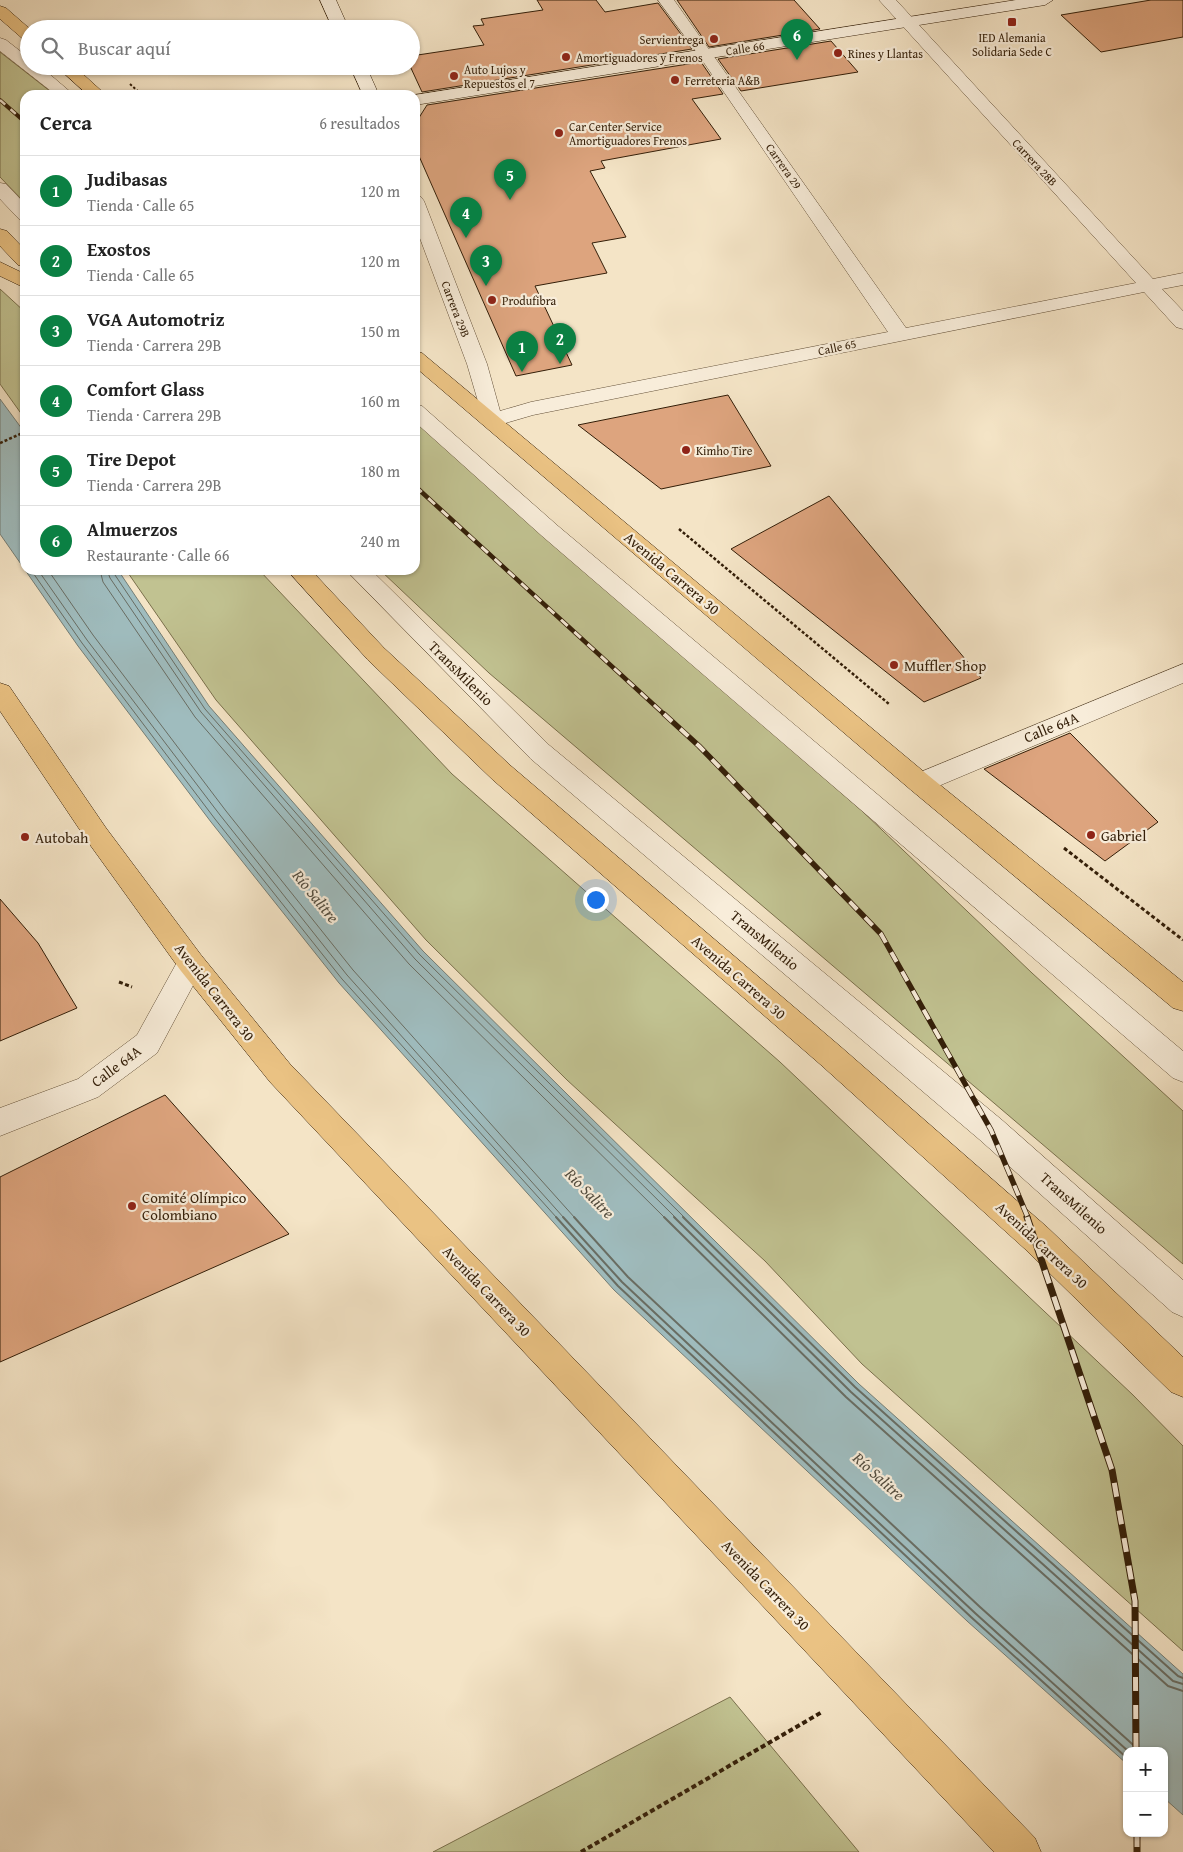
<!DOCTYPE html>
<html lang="es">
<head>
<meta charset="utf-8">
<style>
	body { margin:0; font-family:"Gentium Book Plus",serif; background:#f6f6f6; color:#222 }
	.controls { position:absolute; right:15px; bottom:15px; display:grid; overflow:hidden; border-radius:10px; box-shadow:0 1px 4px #0004 }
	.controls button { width:45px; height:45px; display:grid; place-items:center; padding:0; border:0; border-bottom:1px solid #e0e0e0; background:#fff; color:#222; font:25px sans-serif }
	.you { position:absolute; left:595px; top:899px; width:18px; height:18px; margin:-12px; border:4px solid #fff; border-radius:50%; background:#1a73e8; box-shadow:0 0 0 8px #1a73e833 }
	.badge { display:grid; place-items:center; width:32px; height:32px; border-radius:50%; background:#0b8043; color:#fff; font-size:16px; font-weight:700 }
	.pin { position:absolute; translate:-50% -41px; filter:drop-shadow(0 1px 2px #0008) }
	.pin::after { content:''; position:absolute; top:26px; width:18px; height:15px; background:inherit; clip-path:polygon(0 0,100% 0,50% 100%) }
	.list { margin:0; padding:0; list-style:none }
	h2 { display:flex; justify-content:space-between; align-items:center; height:65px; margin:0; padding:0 20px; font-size:21px }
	h2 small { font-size:16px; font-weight:400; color:#767676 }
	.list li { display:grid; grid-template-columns:32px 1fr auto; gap:15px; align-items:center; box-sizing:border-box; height:70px; padding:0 20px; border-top:1px solid #e0e0e0 }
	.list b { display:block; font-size:19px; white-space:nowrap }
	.list p { margin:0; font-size:16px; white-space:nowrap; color:#767676 }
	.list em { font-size:16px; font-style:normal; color:#767676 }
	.icon { flex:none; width:28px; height:28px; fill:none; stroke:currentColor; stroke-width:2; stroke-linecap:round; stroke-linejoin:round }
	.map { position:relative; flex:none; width:1183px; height:1852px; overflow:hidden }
	.search { position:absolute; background:#fff; box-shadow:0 1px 4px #0004; left:20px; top:20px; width:400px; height:55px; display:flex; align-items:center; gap:12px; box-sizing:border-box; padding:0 18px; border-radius:28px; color:#767676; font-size:19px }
	.panel { position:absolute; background:#fff; box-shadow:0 1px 4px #0004; left:20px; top:90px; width:400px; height:485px; border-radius:15px }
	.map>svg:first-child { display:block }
</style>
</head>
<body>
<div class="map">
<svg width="1183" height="1852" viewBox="0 0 1183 1852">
	<rect width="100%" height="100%" fill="#f4e4c6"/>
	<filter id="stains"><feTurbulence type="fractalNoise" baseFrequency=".004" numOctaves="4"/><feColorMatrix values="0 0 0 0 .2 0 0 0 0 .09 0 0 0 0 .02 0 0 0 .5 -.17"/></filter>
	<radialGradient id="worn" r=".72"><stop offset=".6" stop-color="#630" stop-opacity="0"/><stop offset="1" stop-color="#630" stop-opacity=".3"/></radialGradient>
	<path fill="#c1c291" stroke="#7a704c" d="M0,52L55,95H25V203L0,177Z
		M0,289L25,312V419L0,384Z
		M415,420L861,810L1032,973L1183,1111V1264L489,673L380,570H415Z
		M126,570H259L452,774L780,1062L1133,1395L1183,1446V1651L862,1364L765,1261L567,1080L426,940L216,700Z
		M730,1697L859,1852H433Z"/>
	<path fill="#9fbcbe" stroke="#747d75" d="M0,399L25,433V570H118L209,706L423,951L859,1384L1183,1674V1815L1164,1798V1751H1127V1764L967,1621L614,1290L339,983L211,822L78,646L0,534Z"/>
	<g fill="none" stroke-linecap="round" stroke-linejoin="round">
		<path stroke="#696d63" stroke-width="1" d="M31,570L82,643L215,819L342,979L557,1218
			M38,570L87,640L220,815L347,975L564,1218
			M48,570L93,635L226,811L353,970L575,1218
			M100,570L103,582L195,717L409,964L665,1218
			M107,570L110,578L201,712L415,959L676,1218
			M114,570L115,575L205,709L419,954L685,1218"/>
		<path stroke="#696d63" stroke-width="2" d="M556,1217L618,1286L971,1617L1127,1758
			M563,1217L622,1282L975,1613L1128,1751
			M574,1217L628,1277L980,1607L1140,1751
			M664,1217L846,1397L1168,1686L1183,1691
			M674,1217L851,1392L1173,1681L1183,1684
			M683,1217L855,1387L1178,1676L1183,1678"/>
	</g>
	<path fill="#dda47e" stroke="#331e08" d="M537,0H596L605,12L658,3L692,49L422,92L410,66L411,56L484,45L473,26L484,25L481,19L543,10Z
		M677,0H794L820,29L709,47Z
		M1151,0H1183V37L1101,52L1061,15Z
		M831,41L858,72L741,91L718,59Z
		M701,62L723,94L692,99L721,139L601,161L605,168L590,171L626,237L592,243L607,273L535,286L572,365L516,376L415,147V124L427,105Z
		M728,395L771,466L661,489L578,425Z
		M829,496L981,678L924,702L731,549Z
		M1070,733L1158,822L1105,861L984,769Z
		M0,899L38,943L77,1008L0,1041Z
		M165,1095L289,1234L0,1362V1177Z"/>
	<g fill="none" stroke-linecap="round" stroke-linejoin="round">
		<defs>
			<path id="lane" d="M0,38L6,40L29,58V66H40L74,95H56L0,51Z
				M0,183L6,184L25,204V220L19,219L0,199Z
				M415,404L422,406L558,526L1183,1051V1082L1173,1078L542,536L415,422Z
				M346,570H371L549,745L1002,1120L1183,1280V1317L1172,1312L980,1140L531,759Z"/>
			<path id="street" d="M658,0H674L906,328L1136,283L879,0H896L1153,279L1183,273V285L1162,289L1183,311V329L1176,327L1144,292L533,415L492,427L485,425L467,364L415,225V196L421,197L424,201L487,364L500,411L531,402L888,332L700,57Z
				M1183,664V683L929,790L920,793L911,790L907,783L911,776Z
				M191,951L201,955L205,963L157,1053L98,1097L0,1136V1108L78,1079L137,1035L181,955Z"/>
			<path id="secondary" d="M320,0H336L349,29H333Z
				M1016,0H1053L1045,5L415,105V95Z
				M350,66H366L379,95H363Z"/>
			<path id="highway" d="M0,6L6,8L30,29L29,41L23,39L0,19Z
				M56,66H74L106,95H88Z
				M0,229L7,231L25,250V267L18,265L0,246Z
				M0,262L25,274V288L0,276Z
				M415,351L422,353L929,776L1183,982V1011L1173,1008L911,790L415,367Z
				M287,570H311L384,648L511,766L841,1047L1047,1227L1183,1357V1397L1171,1392L1025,1249L821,1065L493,780L368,660Z
				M0,683L9,686L106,828L201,955L290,1064L1035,1838L1041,1852H994L270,1082L181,971L88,842L0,711Z"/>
		</defs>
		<use href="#lane" stroke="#635038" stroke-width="1"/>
		<use href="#street" stroke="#635038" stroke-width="1"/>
		<use href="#secondary" stroke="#331e08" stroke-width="1"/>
		<use href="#highway" stroke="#331e08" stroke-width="1"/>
		<path stroke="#331e08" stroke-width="2" stroke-dasharray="2.5 2" stroke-linecap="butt" d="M54,21L63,29
			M130,84L142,95"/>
		<path stroke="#331e08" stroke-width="2.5" stroke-dasharray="3 2" stroke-linecap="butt" d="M0,443L25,432
			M679,529L889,704"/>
		<path stroke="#331e08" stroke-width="3" stroke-dasharray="4 2.5" stroke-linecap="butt" d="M1064,848L1183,940
			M119,982L132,987"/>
		<path stroke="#331e08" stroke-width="4" stroke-dasharray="5 3" stroke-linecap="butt" d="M581,1852L822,1712"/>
		<use href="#lane" fill="#f8edda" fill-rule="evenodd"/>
		<use href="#street" fill="#f8edda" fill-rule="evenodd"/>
		<use href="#secondary" fill="#f8edda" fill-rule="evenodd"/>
		<use href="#highway" fill="#eac283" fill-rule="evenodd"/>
		<defs>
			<path id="rail-far3" d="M0,100L25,122"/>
			<path id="rail-far2" d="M415,486L665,715"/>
			<path id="rail-far1" d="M664,714L699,746L881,934L991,1130L1028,1218"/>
			<path id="rail" d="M1027,1217L1112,1470L1135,1601L1136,1751
				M1137,1833V1852"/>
		</defs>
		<use href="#rail-far3" stroke="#331e08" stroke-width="4"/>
		<use href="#rail-far2" stroke="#331e08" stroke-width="4.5"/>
		<use href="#rail-far1" stroke="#331e08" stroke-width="5.5"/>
		<use href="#rail" stroke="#331e08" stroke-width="7"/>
		<use href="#rail-far3" stroke="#f8edda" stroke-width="2.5" stroke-dasharray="7" stroke-linecap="butt"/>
		<use href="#rail-far2" stroke="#f8edda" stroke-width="3" stroke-dasharray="9" stroke-linecap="butt"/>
		<use href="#rail-far1" stroke="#f8edda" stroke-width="4" stroke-dasharray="11" stroke-linecap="butt"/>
		<use href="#rail" stroke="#f8edda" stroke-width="5" stroke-dasharray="14" stroke-linecap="butt"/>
	</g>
	<g fill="#8f2418" stroke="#f8edda" stroke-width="2">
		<rect x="1007" y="17" width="10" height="10" rx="2.5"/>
		<circle cx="714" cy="39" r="5"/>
		<circle cx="838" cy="53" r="5"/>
		<circle cx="566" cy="57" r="5"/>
		<circle cx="454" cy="76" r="5"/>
		<circle cx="675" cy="80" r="5"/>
		<circle cx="559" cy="133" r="5"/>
		<circle cx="492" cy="300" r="5"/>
		<circle cx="686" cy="450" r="5"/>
		<circle cx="894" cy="665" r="5"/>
		<circle cx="1091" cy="835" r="5"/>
		<circle cx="25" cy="837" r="5"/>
		<circle cx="132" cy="1206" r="5"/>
	</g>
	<g text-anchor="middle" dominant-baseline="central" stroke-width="4.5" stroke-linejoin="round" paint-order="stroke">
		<g font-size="12" fill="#331e08" stroke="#f8edda" text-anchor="start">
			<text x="1012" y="37" text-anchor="middle">IED Alemania<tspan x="1012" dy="14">Solidaria Sede C</tspan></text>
			<text x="704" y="39" text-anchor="end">Servientrega</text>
			<text x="848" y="53">Rines y Llantas</text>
			<text x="576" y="57">Amortiguadores y Frenos</text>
			<text x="464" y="69">Auto Lujos y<tspan x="464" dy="14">Repuestos el 7</tspan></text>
			<text x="685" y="80">Ferreteria A&amp;B</text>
			<text x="569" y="126">Car Center Service<tspan x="569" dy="14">Amortiguadores Frenos</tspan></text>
			<text x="502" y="300">Produfibra</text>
			<text x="696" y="450">Kimho Tire</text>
		</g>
		<g font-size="12" fill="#331e08" stroke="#f8edda">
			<text transform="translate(745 48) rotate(-9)">Calle 66</text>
			<text transform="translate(1035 162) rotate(47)">Carrera 28B</text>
			<text transform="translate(784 166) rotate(55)">Carrera 29</text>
			<text transform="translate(456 309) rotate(69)">Carrera 29B</text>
			<text transform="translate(837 347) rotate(-12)">Calle 65</text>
		</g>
		<g font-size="15" fill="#331e08" stroke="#f8edda">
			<text transform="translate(672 573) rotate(40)">Avenida Carrera 30</text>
			<text transform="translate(461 673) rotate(45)">TransMilenio</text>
			<text transform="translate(1051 727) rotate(-22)">Calle 64A</text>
			<text transform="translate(765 940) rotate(40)">TransMilenio</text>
			<text transform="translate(739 977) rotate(41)">Avenida Carrera 30</text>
			<text transform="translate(215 992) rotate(52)">Avenida Carrera 30</text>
			<text transform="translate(116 1066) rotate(-37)">Calle 64A</text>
			<text transform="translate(1074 1203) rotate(42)">TransMilenio</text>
			<text transform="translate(1042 1245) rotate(43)">Avenida Carrera 30</text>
			<text transform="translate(487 1291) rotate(46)">Avenida Carrera 30</text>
			<text transform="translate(766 1585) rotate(46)">Avenida Carrera 30</text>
		</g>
		<g font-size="15" fill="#331e08" stroke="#f8edda" text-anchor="start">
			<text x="904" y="665">Muffler Shop</text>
			<text x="1101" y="835">Gabriel</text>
			<text x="35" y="837">Autobah</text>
			<text x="142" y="1197">Comité Olímpico<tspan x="142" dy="17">Colombiano</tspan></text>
		</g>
		<g font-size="16" font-style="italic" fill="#534d3f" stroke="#f8edda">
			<text transform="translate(316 896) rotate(51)">Río Salitre</text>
			<text transform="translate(590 1193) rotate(46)">Río Salitre</text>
			<text transform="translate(879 1476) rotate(42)">Río Salitre</text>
		</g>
	</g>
	<rect width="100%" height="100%" filter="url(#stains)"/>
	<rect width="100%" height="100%" fill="url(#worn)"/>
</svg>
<div class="controls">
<button>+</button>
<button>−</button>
</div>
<div class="you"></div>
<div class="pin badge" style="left:522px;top:372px">1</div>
<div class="pin badge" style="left:560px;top:364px">2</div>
<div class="pin badge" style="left:486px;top:286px">3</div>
<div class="pin badge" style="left:466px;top:238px">4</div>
<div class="pin badge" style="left:510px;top:200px">5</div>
<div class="pin badge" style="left:797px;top:60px">6</div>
<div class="search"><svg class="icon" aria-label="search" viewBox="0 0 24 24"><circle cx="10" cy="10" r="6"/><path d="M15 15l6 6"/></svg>Buscar aquí</div>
<section class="panel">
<h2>Cerca<small>6 resultados</small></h2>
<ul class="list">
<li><span class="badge">1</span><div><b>Judibasas</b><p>Tienda · Calle 65</p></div><em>120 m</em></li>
<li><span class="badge">2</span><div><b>Exostos</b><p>Tienda · Calle 65</p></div><em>120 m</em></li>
<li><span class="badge">3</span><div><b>VGA Automotriz</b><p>Tienda · Carrera 29B</p></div><em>150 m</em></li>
<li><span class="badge">4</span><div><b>Comfort Glass</b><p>Tienda · Carrera 29B</p></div><em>160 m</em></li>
<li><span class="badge">5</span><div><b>Tire Depot</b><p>Tienda · Carrera 29B</p></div><em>180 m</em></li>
<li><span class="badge">6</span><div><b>Almuerzos</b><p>Restaurante · Calle 66</p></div><em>240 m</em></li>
</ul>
</section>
</div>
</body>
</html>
